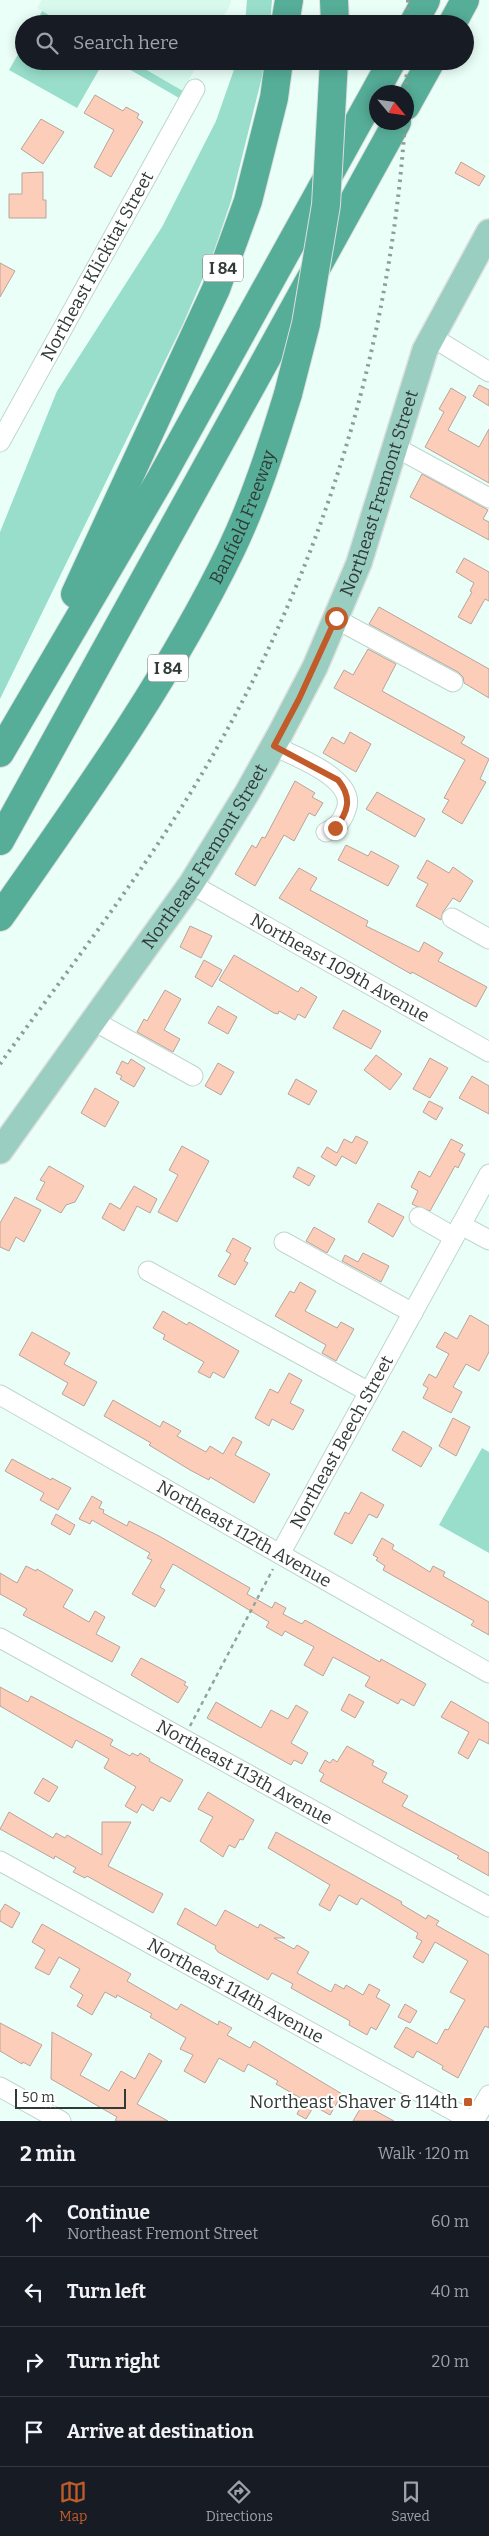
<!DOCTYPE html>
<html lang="en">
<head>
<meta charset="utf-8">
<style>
	body { margin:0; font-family:Bitter,serif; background:#242831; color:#f1f3f6 }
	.compass { position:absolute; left:369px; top:85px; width:45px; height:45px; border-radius:50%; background:#171b24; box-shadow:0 2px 12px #0003; rotate:119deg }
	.scale { position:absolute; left:15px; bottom:12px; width:111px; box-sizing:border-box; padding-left:5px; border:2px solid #303a37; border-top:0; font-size:14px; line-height:18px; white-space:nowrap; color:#303a37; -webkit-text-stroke:4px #fff; paint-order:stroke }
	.stop { position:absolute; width:15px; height:15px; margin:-11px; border:4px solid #c15c2a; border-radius:50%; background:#fff }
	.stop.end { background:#c15c2a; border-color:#fff; box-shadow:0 1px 5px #0008 }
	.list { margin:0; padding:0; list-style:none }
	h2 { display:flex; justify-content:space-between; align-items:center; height:65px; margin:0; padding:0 20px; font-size:21px }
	h2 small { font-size:16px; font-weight:400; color:#9ea1a6 }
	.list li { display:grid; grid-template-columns:32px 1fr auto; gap:15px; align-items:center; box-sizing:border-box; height:70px; padding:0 20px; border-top:1px solid #363941 }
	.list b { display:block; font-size:19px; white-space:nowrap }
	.list p { margin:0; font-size:16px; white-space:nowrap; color:#9ea1a6 }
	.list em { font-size:16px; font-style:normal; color:#9ea1a6 }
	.icon { flex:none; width:28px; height:28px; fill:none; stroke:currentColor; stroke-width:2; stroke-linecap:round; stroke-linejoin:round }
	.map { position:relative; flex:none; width:489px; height:2121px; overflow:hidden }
	.search { position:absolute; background:#171b24; box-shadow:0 2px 12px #0003; left:15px; right:15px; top:15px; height:55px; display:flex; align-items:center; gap:12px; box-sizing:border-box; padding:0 18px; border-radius:28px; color:#9ea1a6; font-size:19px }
	.sheet { height:345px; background:#171b24 }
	nav { display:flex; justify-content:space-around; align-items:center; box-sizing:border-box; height:70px; border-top:1px solid #363941; background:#171b24; font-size:14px; color:#9ea1a6 }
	nav a { display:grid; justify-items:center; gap:2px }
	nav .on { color:#c15c2a }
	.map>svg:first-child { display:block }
</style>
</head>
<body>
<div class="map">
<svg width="489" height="2121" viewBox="0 0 489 2121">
	<rect width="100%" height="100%" fill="#ebfff9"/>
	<path fill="#d7f9ee" d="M42,0H231V3L220,24H65L37,8Z
		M131,61H199L183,91Z"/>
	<path fill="#99decb" d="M247,0H272L270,24H245Z
		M42,11L65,24H35Z
		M24,44V61H104L77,108L9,70Z
		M115,61H131L183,91L179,98Z
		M237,61H266L231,201L212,257L183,324L0,699V532L57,391L162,227L216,121Z
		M482,1448L489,1452V1553L439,1525Z"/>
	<path fill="#fccdb9" stroke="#b8a49b" d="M95,95L123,111L126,107L139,114L137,118L143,122L111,177L94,167L114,130L84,113Z
		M41,119L64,132L43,164L21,149Z
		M461,162L485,176L479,186L455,173Z
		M43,172V200H46V218H9V194H22V173Z
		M0,263L15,271L0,297Z
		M479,385L489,390V406L473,396Z
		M451,388L466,397L448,430L479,447L489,429V483L425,447L444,412L439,409Z
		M422,474L488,510L483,519L489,522V540L410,497Z
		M464,558L489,572V601L485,599L471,624L458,617L472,592L470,591L474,583L456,572Z
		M379,607L489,669V698L464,683L463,677L458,672L369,624Z
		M368,649L396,664L382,691L465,737L461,743L489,759L480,779L486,782L462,824L442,812L449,800L444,798L465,760L334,688L344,670L353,675Z
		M350,732L371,744L356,772L323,753L332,737L344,744Z
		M295,781L315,793L312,797L323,803L315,816L309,813L294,841L284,835L255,886L235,874L252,845L256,848L262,837L265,838Z
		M377,792L425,819L415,837L366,809Z
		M346,845L368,856L371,851L399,866L388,886L338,860Z
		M427,860L449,873L453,867L473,881L460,902L453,898L443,912L441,920L416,906L428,884L417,878Z
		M299,868L317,878L310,890L368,921L366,926L419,952L424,942L443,953L438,961L487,987L476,1007L412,972L411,974L279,898Z
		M190,926L212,936L201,958L180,947Z
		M234,955L298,992L301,987L317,997L305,1018L298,1014L295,1020L279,1011L278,1014L274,1013L219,980Z
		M204,960L222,970L212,987L195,977Z
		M165,990L181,999L164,1030L180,1039L173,1052L137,1032L144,1019L147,1021Z
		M218,1006L237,1017L228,1034L208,1023Z
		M343,1010L381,1031L371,1049L333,1028Z
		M376,1055L402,1074L390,1090L364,1070Z
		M430,1058L448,1068L430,1098L413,1089Z
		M131,1059L145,1068L134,1087L120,1079L122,1076L116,1073L122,1061L128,1064Z
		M218,1063L234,1072L221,1095L205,1086Z
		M472,1076L489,1086V1114L459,1098Z
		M296,1079L317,1091L309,1105L288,1094Z
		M95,1088L119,1102L105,1127L81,1113Z
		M429,1101L443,1108L436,1120L423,1112Z
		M356,1136L368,1142L356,1164L342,1156L336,1166L321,1157L327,1147L337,1153L344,1139L352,1143Z
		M451,1139L463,1145L459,1151L465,1154L458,1168L455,1166L430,1211L416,1206L412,1204L418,1191L411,1187L419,1171L430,1177Z
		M182,1146L209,1161L177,1222L158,1212L178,1175L169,1170Z
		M49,1166L84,1186L75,1202L66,1205L61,1213L36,1199L45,1182L40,1180Z
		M298,1167L315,1176L309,1186L293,1177Z
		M134,1186L157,1199L150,1213L137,1206L124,1231L102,1218L110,1203L120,1209Z
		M15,1197L41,1210L24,1242L16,1237L9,1251L0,1247V1223Z
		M378,1203L404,1217L393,1237L368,1222Z
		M314,1227L335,1239L327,1253L306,1241Z
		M233,1238L251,1248L244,1261L248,1263L235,1285L218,1276L231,1254L226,1251Z
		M363,1253L389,1266L381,1282L342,1261L345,1255L358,1262Z
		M300,1282L316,1291L305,1311L337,1328L341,1322L354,1329L336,1361L322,1353L326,1345L275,1316L290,1291L294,1293Z
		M163,1311L187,1325L189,1322L239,1351L224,1378L213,1372L210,1378L198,1372L204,1362L163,1339L165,1335L153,1328Z
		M470,1315L489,1326V1352L479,1371L466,1364L453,1387L462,1392L451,1413L423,1398L428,1388L423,1385L429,1374L436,1378L449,1354L436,1347L445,1332L457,1339Z
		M32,1332L70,1353L64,1364L97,1382L84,1406L62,1394L68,1383L19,1355Z
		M289,1373L302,1380L290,1403L304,1410L293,1430L272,1419L269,1426L255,1418L270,1389L278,1393Z
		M113,1400L160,1427L163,1421L181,1431L177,1436L206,1452L210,1446L223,1454L233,1437L242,1442L235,1455L270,1474L254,1503L210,1477L209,1480L190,1470L149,1445L151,1443L104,1416Z
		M453,1418L470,1427L456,1456L439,1446Z
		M403,1431L432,1448L421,1467L392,1450Z
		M12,1459L51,1480L52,1478L71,1488L58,1510L40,1500L44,1493L5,1471Z
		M361,1492L384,1505L377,1518L369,1514L352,1544L334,1534L345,1512L349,1514Z
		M92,1496L102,1502L99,1508L104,1510L103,1513L127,1526L129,1521L159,1536L250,1588L247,1594L272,1608L275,1602L286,1608L283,1614L302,1624L305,1620L380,1662L381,1659L426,1684L414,1706L401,1699L398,1704L365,1686L370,1677L333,1657L323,1676L304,1665L314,1647L285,1631L282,1636L266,1627L269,1622L173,1564L160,1587L165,1590L155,1607L132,1594L152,1560L147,1558L150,1553L92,1520L90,1524L79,1519Z
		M56,1514L75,1525L70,1535L51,1524Z
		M382,1538L394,1545L392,1549L409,1559L430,1572L433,1566L445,1572L443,1576L489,1602V1635L471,1625L474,1621L383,1570L385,1566L376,1560L378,1558L373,1555Z
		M26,1566L36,1571L37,1569L73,1590L63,1607L89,1622L95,1611L105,1617L96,1634L120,1647L112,1662L23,1615L27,1609L0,1594V1573L17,1583Z
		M141,1658L186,1682L184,1685L188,1687L178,1703L131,1675Z
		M0,1687L28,1702L31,1696L113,1740L110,1745L130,1756L132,1753L138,1756L140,1753L150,1759L149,1761L183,1780L170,1802L161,1797L153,1811L142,1804L137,1813L125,1806L136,1787L104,1768L109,1759L76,1740L72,1748L0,1706Z
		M349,1694L364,1702L355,1718L341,1710Z
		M451,1701L489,1723V1744L479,1739L468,1759L458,1753L469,1732L441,1717Z
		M216,1702L261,1728L271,1710L288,1719L296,1705L308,1712L291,1743L308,1753L302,1764L294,1760L291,1765L207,1718Z
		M347,1746L374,1761L372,1765L387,1773L382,1782L408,1796L402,1806L489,1853V1876L457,1858L459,1856L320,1781L324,1774L319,1771L325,1760L330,1763L333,1759L337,1762Z
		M43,1778L58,1787L49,1802L34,1793Z
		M208,1792L254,1820L243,1840L240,1839L235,1848L229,1845L223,1857L200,1841L213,1817L198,1809Z
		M9,1812L53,1838L56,1833L65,1838L67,1835L102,1855V1822H131L108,1866L163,1894L153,1913L87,1876L85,1878L73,1872L76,1868L55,1856L54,1859L0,1829Z
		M276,1832L402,1902L401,1904L426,1919L428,1915L439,1921L436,1925L489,1955V2028L485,2026L458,2078L442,2069L443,2066L417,2051L413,2058L394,2047L406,2027L437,2044L445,2029L448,2030L465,2000L450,1992L468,1961L435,1942L423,1963L413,1957L422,1941L416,1938L418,1933L361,1898L357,1905L339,1895L330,1911L319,1905L330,1885L268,1848Z
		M5,1904L20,1913L12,1928L0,1921V1912Z
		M185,1908L216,1926L225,1910L258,1928L260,1924L285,1938H274L294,1949L297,1945L309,1952L297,1973L331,1992L335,1984L344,1989L346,1985L363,1995L369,1984L380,1990L376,1997L390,2005L376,2030L371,2027L367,2035L349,2025L350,2021L291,1988L293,1984L272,1973L268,1980L218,1952L215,1948L216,1946L177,1924Z
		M42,1924L131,1974L127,1981L177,2010L181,2004L218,2025L219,2021L232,2028L227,2035L250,2048L254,2041L342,2094L330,2115L314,2106L306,2119L297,2114L304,2100L276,2084L278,2081L248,2064L244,2072L219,2058L205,2083L184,2071L193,2055L180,2049L186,2038L150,2017L152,2014L117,1995L116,1998L105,1992L92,2015L77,2006L83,1995L70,1987L80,1969L59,1957L49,1975L35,1968L45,1950L32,1942Z
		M405,2004L417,2011L410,2023L398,2017Z
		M0,2023L42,2045L30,2066L23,2062L22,2064L0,2051Z
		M52,2032L92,2054L80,2075L109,2091L121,2071L135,2079L149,2053L162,2061L137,2104L168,2121H115L117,2117L51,2079Z
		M363,2104L394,2121H353Z"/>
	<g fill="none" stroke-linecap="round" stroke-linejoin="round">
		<defs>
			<g id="minor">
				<path d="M432,337L489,372"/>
				<path id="s1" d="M0,442L195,89"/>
				<path d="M395,447L489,498"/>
				<path d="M336,619L453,682"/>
				<path d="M274,746C296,757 358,779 346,810C342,821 337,828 326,832"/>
				<path id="s2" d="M191,884L489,1052"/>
				<path d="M452,918L489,939"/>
				<path d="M94,1021L193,1076"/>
				<path d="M419,1217L454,1237"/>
				<path d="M461,1225L489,1240"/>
				<path d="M284,1242L413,1313"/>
				<path d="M148,1271L369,1392"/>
				<path id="s3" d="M0,1395L489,1673"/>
				<path id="s4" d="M280,1554L489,1174"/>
				<path id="s5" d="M0,1638L489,1907"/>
				<path id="s6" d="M0,1861L472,2121"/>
				<path d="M0,2087L61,2121"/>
				<path d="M474,2121L489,2095"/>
			</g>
			<g id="major">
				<path id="s7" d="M0,1151L191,884L247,793L280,734L315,667L359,563L425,350L489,232"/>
			</g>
			<g id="highway">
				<path d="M334,0L335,24"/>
				<path d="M285,24L289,0"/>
				<path d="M413,24L426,0"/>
				<path d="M452,24L465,0"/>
				<path d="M406,106L431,61"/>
				<path d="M75,594L216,289L248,201L274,98L279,61"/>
				<path d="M0,753L161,478L392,61"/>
				<path d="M0,841L397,122"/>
				<path id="s8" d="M0,917C83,798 168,680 231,550C255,500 272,446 288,394"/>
			</g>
		</defs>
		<use href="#minor" stroke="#bed6cf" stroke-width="21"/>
		<use href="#major" stroke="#dedfdf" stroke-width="28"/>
		<use href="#highway" stroke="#dedfdf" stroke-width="30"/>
		<path stroke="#93a29d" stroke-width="2.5" stroke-dasharray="4 4" stroke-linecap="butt" d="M190,1726L273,1569"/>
		<use href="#minor" stroke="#fff" stroke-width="19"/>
		<use href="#major" stroke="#9acec1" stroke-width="25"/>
		<use href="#highway" stroke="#56ae98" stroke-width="28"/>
		<path stroke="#8e9d98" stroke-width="4" stroke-dasharray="2.5 5" stroke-linecap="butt" d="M408,0V24
			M406,92L407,61
			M0,1064C69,968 143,874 203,772C320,575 390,351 405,122"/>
		<defs>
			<path id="highway-bridge" d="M288,394L306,324L326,205L334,61"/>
		</defs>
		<use href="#highway-bridge" stroke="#dedfdf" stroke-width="30" stroke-linecap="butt"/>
		<use href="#highway-bridge" stroke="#56ae98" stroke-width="28"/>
	</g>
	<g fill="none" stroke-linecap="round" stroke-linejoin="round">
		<path stroke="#c15c2a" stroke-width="6" d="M335,828C349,812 352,797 338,780L274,746L299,699L336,618"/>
	</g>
	<rect fill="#c15c2a" stroke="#fff" stroke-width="2" x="463" y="2097" width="10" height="10" rx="2.5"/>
	<g text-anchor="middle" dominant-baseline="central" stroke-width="4" stroke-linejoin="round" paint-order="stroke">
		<g fill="#fff" stroke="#6e7573" stroke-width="1">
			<rect x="203" y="254.5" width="40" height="27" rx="4"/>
			<rect x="148" y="654.5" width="40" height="27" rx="4"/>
		</g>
		<g font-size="16" font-weight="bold" fill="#303a37">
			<text x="223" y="268">I 84</text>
			<text x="168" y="668">I 84</text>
		</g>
		<g font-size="18" fill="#303a37" stroke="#fff">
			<text stroke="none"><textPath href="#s1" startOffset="201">Northeast Klickitat Street</textPath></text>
			<text stroke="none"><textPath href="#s7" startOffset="764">Northeast Fremont Street</textPath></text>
			<text stroke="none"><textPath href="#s8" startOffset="469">Banfield Freeway</textPath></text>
			<text stroke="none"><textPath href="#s7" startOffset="359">Northeast Fremont Street</textPath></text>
			<text stroke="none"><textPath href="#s2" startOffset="171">Northeast 109th Avenue</textPath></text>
			<text stroke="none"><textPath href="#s4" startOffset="128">Northeast Beech Street</textPath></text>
			<text stroke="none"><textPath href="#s3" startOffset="281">Northeast 112th Avenue</textPath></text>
			<text stroke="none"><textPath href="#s5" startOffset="279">Northeast 113th Avenue</textPath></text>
			<text stroke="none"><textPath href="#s6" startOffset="269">Northeast 114th Avenue</textPath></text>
		</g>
		<g font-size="18" fill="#303a37" stroke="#fff" text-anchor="end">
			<text x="458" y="2102">Northeast Shaver &amp; 114th</text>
		</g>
	</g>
</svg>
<svg class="compass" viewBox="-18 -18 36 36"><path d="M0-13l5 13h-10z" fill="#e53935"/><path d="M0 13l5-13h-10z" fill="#9ea1a6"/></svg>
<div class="scale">50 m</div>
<div class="stop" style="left:336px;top:618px"></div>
<div class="stop end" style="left:335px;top:828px"></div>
<div class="search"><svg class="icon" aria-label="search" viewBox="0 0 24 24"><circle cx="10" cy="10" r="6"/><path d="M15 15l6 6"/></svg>Search here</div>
</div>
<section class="sheet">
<h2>2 min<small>Walk · 120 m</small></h2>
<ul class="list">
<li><svg class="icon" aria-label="ahead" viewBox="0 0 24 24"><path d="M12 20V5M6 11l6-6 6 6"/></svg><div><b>Continue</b><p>Northeast Fremont Street</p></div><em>60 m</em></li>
<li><svg class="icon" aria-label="left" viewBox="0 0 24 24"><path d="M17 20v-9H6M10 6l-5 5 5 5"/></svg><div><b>Turn left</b></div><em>40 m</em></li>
<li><svg class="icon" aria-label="right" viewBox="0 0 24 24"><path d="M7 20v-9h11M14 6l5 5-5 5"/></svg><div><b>Turn right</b></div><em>20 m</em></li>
<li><svg class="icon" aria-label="arrive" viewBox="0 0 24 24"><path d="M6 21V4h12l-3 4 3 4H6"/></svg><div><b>Arrive at destination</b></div></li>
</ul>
</section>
<nav>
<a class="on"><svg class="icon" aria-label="map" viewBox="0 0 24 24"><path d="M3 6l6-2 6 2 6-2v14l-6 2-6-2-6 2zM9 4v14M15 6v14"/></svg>Map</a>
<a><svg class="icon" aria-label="directions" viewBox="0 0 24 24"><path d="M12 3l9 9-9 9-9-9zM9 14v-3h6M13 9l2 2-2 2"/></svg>Directions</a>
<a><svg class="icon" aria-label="saved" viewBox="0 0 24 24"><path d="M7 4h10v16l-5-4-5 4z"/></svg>Saved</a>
</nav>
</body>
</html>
